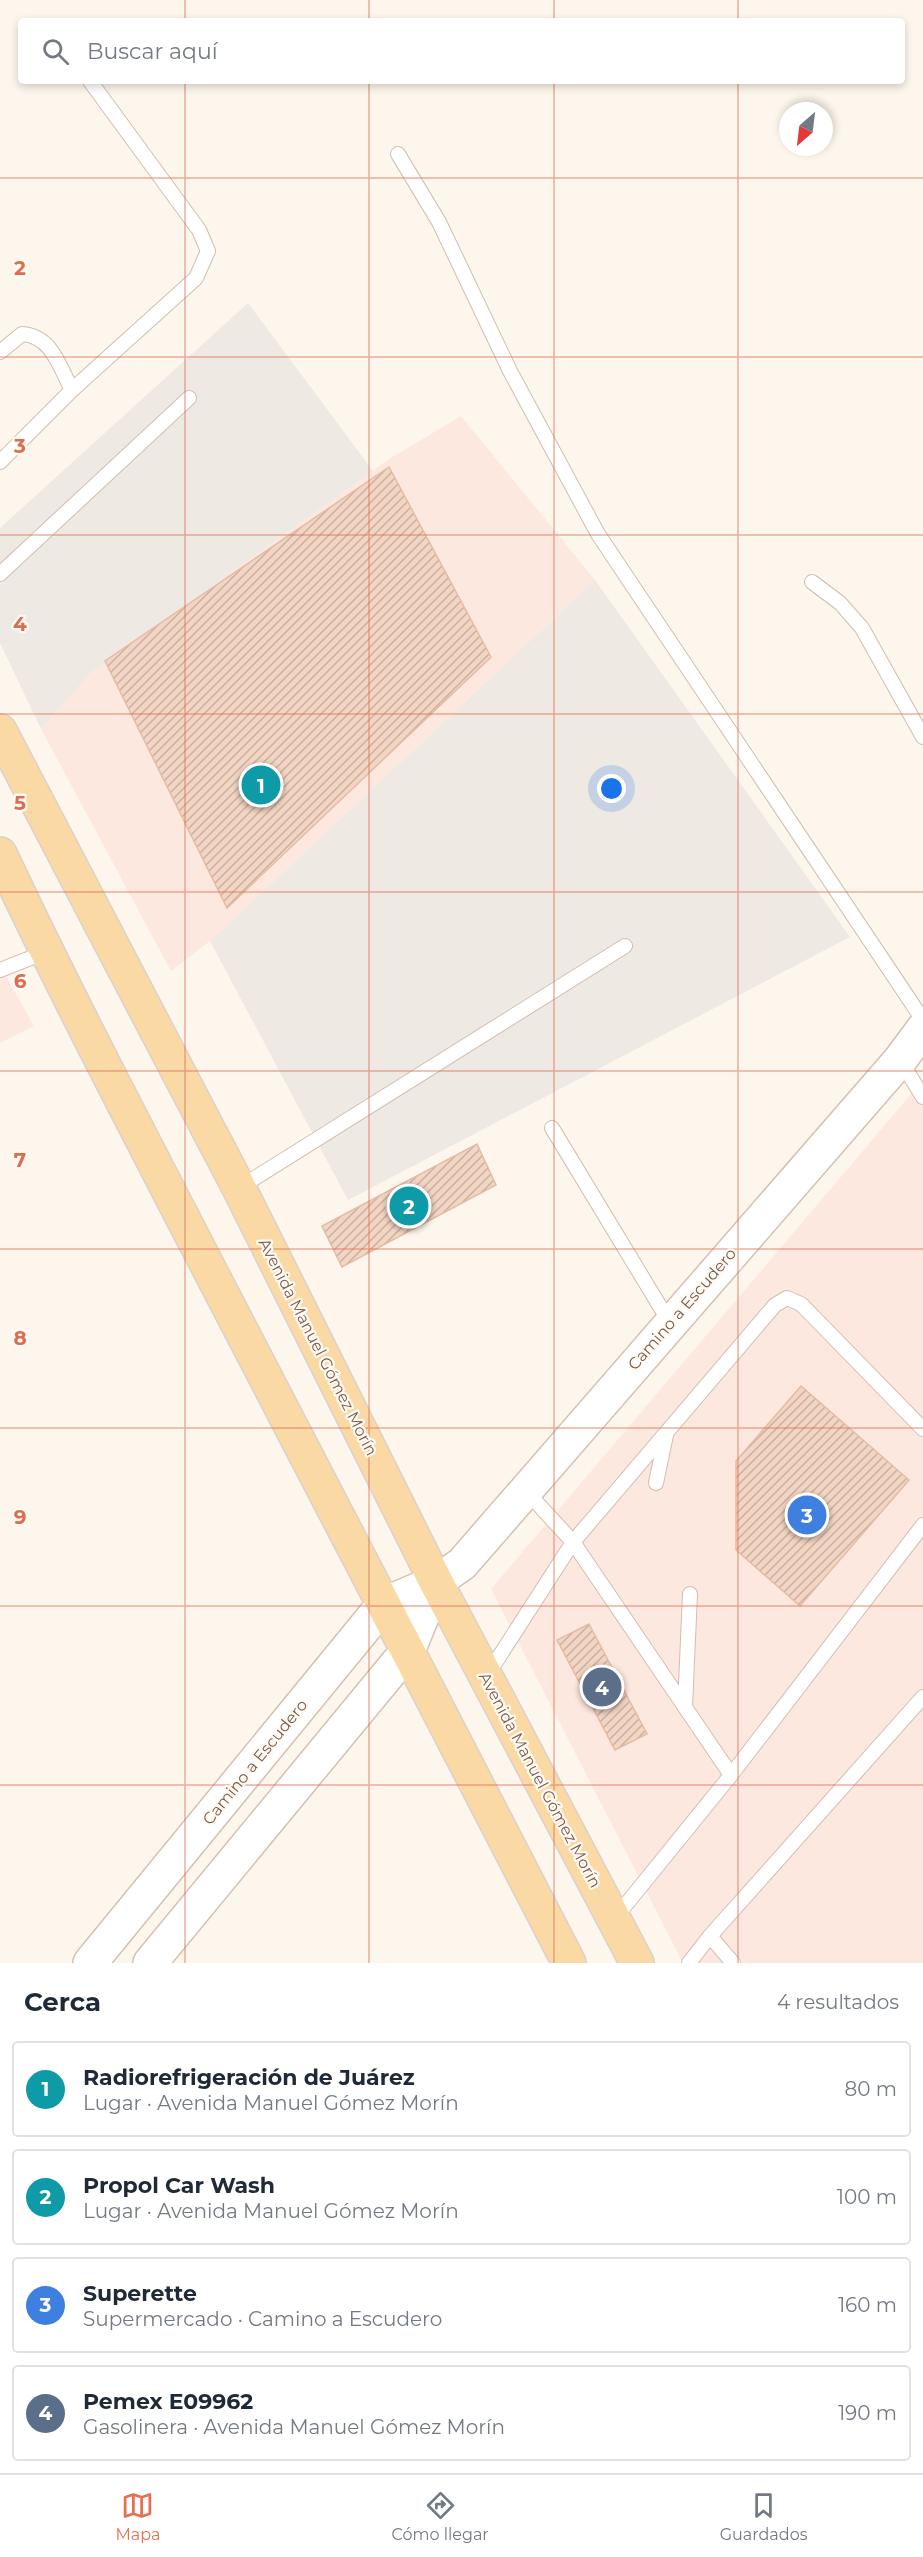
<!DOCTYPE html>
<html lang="es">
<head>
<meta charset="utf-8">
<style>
	body { margin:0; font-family:Montserrat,sans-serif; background:#f2f2f3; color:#1f2937 }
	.compass { position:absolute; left:779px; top:102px; width:54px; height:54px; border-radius:50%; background:#fff; box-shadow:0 3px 9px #0003; rotate:208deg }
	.you { position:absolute; left:612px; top:789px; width:21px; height:21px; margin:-15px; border:4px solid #fff; border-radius:50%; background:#1a73e8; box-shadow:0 0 0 9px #1a73e833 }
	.badge { display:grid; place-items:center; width:39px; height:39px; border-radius:50%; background:#e76f51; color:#fff; font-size:20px; font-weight:700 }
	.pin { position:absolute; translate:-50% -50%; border:3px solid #fff; box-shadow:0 2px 6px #0006 }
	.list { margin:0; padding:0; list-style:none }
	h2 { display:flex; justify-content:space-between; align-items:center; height:78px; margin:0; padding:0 24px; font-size:26px }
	h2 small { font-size:20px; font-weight:400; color:#747a83 }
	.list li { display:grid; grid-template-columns:39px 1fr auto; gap:18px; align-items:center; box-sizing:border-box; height:96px; margin:0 12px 12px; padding:0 12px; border:2px solid #e0e1e3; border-radius:6px }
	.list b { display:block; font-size:22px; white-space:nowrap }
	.list p { margin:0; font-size:20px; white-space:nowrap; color:#747a83 }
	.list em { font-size:20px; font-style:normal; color:#747a83 }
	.icon { flex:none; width:33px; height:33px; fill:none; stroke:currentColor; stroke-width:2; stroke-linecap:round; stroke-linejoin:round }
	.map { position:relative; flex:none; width:923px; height:1963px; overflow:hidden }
	.search { position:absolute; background:#fff; box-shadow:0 3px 9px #0003; left:18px; right:18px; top:18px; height:66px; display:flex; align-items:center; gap:15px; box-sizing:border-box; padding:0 21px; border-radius:6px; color:#747a83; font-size:22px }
	.sheet { height:510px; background:#fff }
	nav { display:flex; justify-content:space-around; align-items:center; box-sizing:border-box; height:84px; border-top:2px solid #e0e1e3; background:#fff; font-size:16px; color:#747a83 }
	nav a { display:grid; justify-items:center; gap:3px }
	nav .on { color:#e76f51 }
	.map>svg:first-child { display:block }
</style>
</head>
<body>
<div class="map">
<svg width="923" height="1963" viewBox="0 0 923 1963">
	<defs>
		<pattern id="building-hatch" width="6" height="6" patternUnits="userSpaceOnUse" patternTransform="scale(1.5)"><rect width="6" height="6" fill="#f3d5c3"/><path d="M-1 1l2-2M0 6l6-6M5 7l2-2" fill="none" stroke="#cab0a1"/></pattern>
	</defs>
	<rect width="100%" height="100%" fill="#fdf6ec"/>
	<path fill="#fde8e0" d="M461,416L595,580L210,941L171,971L41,729L91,673L389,459Z
		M0,965L34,1026L0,1043Z
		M923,1080V1963H683L491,1589Z"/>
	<path fill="#efe9e4" d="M248,303L373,471L91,673L41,729L0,643V528Z
		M595,580L850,937L348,1200L210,941Z"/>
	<path fill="url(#building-hatch)" stroke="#e6bba3" stroke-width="1.5" d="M389,467L491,657L227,908L105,661Z
		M477,1144L496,1185L342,1267L322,1226Z
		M801,1386L909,1480L800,1606L736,1550V1461Z
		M589,1624L647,1734L615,1750L557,1640Z"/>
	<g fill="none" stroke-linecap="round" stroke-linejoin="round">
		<defs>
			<path id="lane" d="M398,154L439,222L510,371L598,534L923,1020
				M0,352L22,334C52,336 59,366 72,390
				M0,462L72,390L196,278L208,251L199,230L90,81
				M0,574L189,398
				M812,582L840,603L862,628L923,737
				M0,970L46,952
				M900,1060L923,1097
				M552,1128L670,1323
				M239,1188L625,946
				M656,1483L666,1435
				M486,1677L573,1542L526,1491
				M685,1707L690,1594
				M731,1775L573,1542L775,1305L787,1298L801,1304L923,1429
				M615,1918L731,1775L923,1525
				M710,1936L733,1963
				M689,1963L710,1936L923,1697"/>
			<path id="secondary" d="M90,1963L384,1604L436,1582L462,1564L900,1060L923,1029
				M150,1963L409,1649L436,1582"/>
			<path id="primary" d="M0,731L239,1188L436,1582L637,1963
				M0,854C60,982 126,1108 191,1234C317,1478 444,1719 569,1963"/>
		</defs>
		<use href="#lane" stroke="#d1beb0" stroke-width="16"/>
		<use href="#secondary" stroke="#d6c0b0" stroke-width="36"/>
		<use href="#primary" stroke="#dad1cd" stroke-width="36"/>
		<use href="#lane" stroke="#fff" stroke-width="14"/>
		<use href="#secondary" stroke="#fff" stroke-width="33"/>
		<use href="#primary" stroke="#fbd9a5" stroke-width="33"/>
	</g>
	<path fill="none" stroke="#dc6d51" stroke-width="1.5" stroke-opacity="0.55" d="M185,0V21M369,0V21M554,0V21M738,0V21M185,81V1963M369,81V1963M554,81V1963M738,81V1963M0,178H923M0,357H923M0,535H923M0,714H923M0,892H923M0,1071H923M0,1249H923M0,1428H923M0,1606H923M0,1785H923"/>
	<g text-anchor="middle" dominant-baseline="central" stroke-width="4.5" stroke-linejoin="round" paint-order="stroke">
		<g font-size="16" fill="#7a5c4d" stroke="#fffaf3">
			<text transform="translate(682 1309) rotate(-49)">Camino a Escudero</text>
			<text transform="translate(318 1347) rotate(63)">Avenida Manuel Gómez Morín</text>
			<text transform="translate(255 1762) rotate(-51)">Camino a Escudero</text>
			<text transform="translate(540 1780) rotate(62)">Avenida Manuel Gómez Morín</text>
		</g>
	</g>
	<g font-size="20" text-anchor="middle" font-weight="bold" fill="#dc6d51" stroke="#fffaf3" stroke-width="4.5" stroke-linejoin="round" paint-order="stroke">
		<text x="20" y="275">2</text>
		<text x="20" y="453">3</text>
		<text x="20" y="631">4</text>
		<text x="20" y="810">5</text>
		<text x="20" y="988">6</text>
		<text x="20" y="1167">7</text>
		<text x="20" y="1345">8</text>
		<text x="20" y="1524">9</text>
	</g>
</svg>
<svg class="compass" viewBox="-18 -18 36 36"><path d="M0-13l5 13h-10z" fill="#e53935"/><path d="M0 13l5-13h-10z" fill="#747a83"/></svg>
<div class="you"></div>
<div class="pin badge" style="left:261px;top:785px;background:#0f9aa8">1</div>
<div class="pin badge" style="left:409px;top:1206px;background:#0f9aa8">2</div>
<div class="pin badge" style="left:807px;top:1515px;background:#3f7fe0">3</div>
<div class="pin badge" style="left:602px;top:1687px;background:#5c6f8a">4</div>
<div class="search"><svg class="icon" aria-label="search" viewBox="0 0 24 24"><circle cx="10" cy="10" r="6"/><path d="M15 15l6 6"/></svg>Buscar aquí</div>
</div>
<section class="sheet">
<h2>Cerca<small>4 resultados</small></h2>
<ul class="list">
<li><span class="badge" style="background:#0f9aa8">1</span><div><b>Radiorefrigeración de Juárez</b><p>Lugar · Avenida Manuel Gómez Morín</p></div><em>80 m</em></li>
<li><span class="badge" style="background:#0f9aa8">2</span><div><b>Propol Car Wash</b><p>Lugar · Avenida Manuel Gómez Morín</p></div><em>100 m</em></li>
<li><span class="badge" style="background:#3f7fe0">3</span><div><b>Superette</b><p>Supermercado · Camino a Escudero</p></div><em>160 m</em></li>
<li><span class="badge" style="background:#5c6f8a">4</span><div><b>Pemex E09962</b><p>Gasolinera · Avenida Manuel Gómez Morín</p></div><em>190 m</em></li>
</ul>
</section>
<nav>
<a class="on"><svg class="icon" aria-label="map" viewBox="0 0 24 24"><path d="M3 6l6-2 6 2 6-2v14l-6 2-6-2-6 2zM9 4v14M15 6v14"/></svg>Mapa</a>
<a><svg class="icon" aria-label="directions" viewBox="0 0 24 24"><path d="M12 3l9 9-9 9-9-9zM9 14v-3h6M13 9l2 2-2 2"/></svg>Cómo llegar</a>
<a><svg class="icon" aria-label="saved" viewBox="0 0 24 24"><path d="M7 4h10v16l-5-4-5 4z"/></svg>Guardados</a>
</nav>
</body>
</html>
